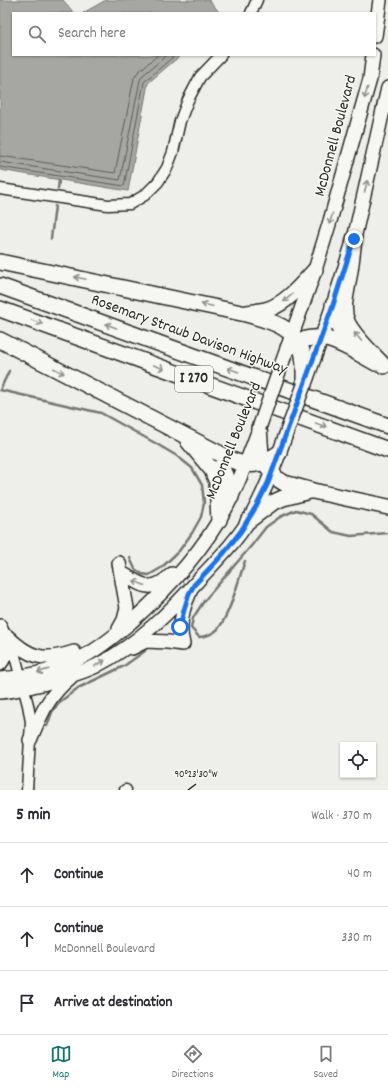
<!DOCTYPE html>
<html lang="en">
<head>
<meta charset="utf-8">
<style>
	body { margin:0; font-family:Dekko,sans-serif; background:#f2f2f3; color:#2b2b33 }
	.controls { position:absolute; right:12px; bottom:12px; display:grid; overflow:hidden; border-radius:0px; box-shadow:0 1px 3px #0004 }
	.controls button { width:36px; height:36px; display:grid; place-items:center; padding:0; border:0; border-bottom:1px solid #e1e1e2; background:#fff; color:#2b2b33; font:20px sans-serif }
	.stop { position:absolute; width:12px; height:12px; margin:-9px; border:3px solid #1a73e8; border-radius:50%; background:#fff }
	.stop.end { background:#1a73e8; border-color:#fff; box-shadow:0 1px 4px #0008 }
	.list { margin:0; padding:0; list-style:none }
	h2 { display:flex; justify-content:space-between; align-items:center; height:52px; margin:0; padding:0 16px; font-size:17px }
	h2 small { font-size:13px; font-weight:400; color:#7c7c81 }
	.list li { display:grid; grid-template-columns:26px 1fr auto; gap:12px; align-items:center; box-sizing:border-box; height:64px; padding:0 16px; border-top:1px solid #e1e1e2 }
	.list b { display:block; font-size:15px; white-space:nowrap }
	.list p { margin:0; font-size:13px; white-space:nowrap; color:#7c7c81 }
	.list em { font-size:13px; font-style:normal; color:#7c7c81 }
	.icon { flex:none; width:22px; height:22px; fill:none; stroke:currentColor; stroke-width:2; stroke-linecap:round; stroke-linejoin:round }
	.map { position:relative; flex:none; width:388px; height:790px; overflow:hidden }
	.search { position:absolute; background:#fff; box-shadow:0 1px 3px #0004; left:12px; right:12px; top:12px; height:44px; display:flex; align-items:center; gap:10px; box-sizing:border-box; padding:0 14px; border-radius:0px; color:#7c7c81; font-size:15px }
	.sheet { height:244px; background:#fff }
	nav { display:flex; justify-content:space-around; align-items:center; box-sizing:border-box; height:56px; border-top:1px solid #e1e1e2; background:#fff; font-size:11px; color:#7c7c81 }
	nav a { display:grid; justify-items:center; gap:2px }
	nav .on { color:#0f766e }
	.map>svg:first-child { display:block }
</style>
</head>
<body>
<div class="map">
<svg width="388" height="790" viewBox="0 0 388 790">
	<rect width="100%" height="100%" fill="#eeeeea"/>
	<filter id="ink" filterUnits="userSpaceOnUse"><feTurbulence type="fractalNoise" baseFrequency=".025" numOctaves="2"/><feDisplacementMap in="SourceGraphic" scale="8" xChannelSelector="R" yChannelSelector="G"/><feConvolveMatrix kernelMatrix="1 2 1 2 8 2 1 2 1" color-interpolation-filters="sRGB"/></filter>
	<g filter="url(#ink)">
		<path fill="#a6a6a3" stroke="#757573" d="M0,0H63L74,13H13V55H181L148,83L128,191L0,170Z
			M106,0H209L220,13H83Z"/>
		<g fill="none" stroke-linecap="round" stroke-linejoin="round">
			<path stroke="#5c5c5b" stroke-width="1" d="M0,156L115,173L134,78L138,72L158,55
				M0,162L120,180L140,80L142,76L167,55
				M0,167L124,186L144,82L175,55"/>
			<path stroke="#757573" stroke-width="2.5" d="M58,189L59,180
				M51,239L55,206
				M0,390L101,413L155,443L177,456L192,468L202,485L204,503L201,517L192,533L179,551L161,568L149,575L142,574L135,569L130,558
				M0,390L9,371
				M245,561C238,581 231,612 218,629C213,634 205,637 199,637L191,628L193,618L204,601L252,545L266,527L280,517L296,510L311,514L333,532L351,536L388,533
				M47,726L52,712L61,701L78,688L124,666L145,651"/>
			<defs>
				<path id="minor" d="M251,13L257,0
					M0,189L108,205L130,204L145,195L158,182L167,168L173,152L180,121L188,100L200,77L221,55
					M8,639L15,656L28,705L31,722L27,790
					M125,790H126"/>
				<path id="major" d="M375,36L380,0
					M282,363L315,270L330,221L370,79L373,55
					M306,381L333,305L354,239L388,88
					M125,575C145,588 153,592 172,574
					M0,626C4,637 10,653 0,664
					M119,629L124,620L127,608L119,563
					M7,636C29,658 44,662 74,652
					M132,648L146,641L168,642L183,644C178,626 182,609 190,592
					M0,679C30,677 63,668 90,653C105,644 118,633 131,622C168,589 202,552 226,508C239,483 249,456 259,429
					M0,692C14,691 28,687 42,684C60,679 79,674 96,666C137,645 172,610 202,576C219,558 236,541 249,520C264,494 275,466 285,437
					M30,740C41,714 48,696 71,677"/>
				<path id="highway" d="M354,239C352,254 351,268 348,282C346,297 341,310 348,324C357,340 372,353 384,366
					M0,262L246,314C267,320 295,326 302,351C305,362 304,374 304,385
					M0,286L388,426
					M333,305L336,323L347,341
					M0,309L388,450
					M247,313C255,312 262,311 269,309C288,302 302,284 315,270
					M0,340L234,461C254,468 262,464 279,453
					M288,348C319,324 347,348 376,363
					M259,428L261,455L264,462L276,478L284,483L313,491L388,507
					M188,441L212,470L217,482L219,520
					M221,466L225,475L231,497
					M248,521L272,503L283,498L310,491"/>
			</defs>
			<use href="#minor" stroke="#2b2b2b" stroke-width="13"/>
			<use href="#major" stroke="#2b2b2b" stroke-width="16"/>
			<use href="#highway" stroke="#2b2b2b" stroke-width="18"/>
			<use href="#minor" stroke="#f6f6f2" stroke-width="10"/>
			<use href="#major" stroke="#f6f6f2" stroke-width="13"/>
			<use href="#highway" stroke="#f6f6f2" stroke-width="15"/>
			<defs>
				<path id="major-bridge" d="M259,428L282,363
					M285,437L304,385"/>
			</defs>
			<use href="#major-bridge" stroke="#2b2b2b" stroke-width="16" stroke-linecap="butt"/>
			<use href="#major-bridge" stroke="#f6f6f2" stroke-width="13"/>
		</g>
		<defs><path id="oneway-shaft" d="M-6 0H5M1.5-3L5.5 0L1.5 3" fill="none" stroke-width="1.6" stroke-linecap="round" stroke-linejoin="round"/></defs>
		<g stroke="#90908e">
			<use href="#oneway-shaft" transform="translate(366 93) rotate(106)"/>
			<use href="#oneway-shaft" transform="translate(366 186) rotate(-77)"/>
			<use href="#oneway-shaft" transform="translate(331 219) rotate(106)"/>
			<use href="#oneway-shaft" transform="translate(80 278) rotate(-168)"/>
			<use href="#oneway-shaft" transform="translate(288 298) rotate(140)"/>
			<use href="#oneway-shaft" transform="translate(207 305) rotate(-168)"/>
			<use href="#oneway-shaft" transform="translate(37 322) rotate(20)"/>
			<use href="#oneway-shaft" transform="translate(111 326) rotate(-160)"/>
			<use href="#oneway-shaft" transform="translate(358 337) rotate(-131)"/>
			<use href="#oneway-shaft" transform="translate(159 367) rotate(20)"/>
			<use href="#oneway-shaft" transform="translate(233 370) rotate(-160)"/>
			<use href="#oneway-shaft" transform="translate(59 371) rotate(27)"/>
			<use href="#oneway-shaft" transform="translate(321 425) rotate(20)"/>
			<use href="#oneway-shaft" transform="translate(139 583) rotate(-158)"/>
			<use href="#oneway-shaft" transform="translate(100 663) rotate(-30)"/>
			<use href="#oneway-shaft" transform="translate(43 671) rotate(164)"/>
		</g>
	</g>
	<g fill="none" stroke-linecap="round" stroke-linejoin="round" filter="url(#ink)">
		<path stroke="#1a73e8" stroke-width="5" d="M180,627L184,610L189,594L194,585L224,553L241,531L257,505L268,483L333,305L354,239"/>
	</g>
	<path fill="none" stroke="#2b2b2b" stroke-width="1.5" d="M188,790L196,784"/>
	<g text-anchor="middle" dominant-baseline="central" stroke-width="3" stroke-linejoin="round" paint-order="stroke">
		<rect fill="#f6f6f2" stroke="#686867" stroke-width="1" x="175" y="366" width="38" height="26" rx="3"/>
		<g font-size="15" font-weight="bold" fill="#2b2b2b">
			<text x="194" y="379">I 270</text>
		</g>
		<g font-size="16" fill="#2b2b2b" stroke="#f6f6f2">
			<text transform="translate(336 136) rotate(-75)">McDonnell Boulevard</text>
			<text transform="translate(189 335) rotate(20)">Rosemary Straub Davison Highway</text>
			<text transform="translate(234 441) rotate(-68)">McDonnell Boulevard</text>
		</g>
	</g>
	<g font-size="10" text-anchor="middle" fill="#2b2b2b" stroke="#f6f6f2" stroke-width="3" stroke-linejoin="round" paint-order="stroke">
		<text x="196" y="777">90°23'30"W</text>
	</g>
</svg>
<div class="controls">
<button><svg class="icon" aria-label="locate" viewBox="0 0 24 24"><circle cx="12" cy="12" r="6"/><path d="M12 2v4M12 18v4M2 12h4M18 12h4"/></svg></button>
</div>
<div class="stop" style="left:180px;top:627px"></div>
<div class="stop end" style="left:354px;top:239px"></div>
<div class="search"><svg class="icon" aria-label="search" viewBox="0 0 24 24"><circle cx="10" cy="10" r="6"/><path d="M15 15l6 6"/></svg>Search here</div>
</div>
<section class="sheet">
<h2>5 min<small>Walk · 370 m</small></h2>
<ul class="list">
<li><svg class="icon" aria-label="ahead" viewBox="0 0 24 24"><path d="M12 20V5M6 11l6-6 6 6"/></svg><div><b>Continue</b></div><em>40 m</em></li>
<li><svg class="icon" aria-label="ahead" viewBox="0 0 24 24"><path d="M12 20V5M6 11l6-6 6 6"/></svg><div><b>Continue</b><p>McDonnell Boulevard</p></div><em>330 m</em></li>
<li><svg class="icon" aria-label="arrive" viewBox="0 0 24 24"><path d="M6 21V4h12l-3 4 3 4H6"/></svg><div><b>Arrive at destination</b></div></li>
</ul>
</section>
<nav>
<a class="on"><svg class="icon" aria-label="map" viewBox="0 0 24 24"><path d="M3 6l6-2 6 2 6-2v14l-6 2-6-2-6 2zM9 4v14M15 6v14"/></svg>Map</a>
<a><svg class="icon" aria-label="directions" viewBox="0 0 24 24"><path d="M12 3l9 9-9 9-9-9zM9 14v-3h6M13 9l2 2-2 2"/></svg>Directions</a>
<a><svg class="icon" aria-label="saved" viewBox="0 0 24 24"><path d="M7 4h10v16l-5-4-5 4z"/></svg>Saved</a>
</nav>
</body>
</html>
